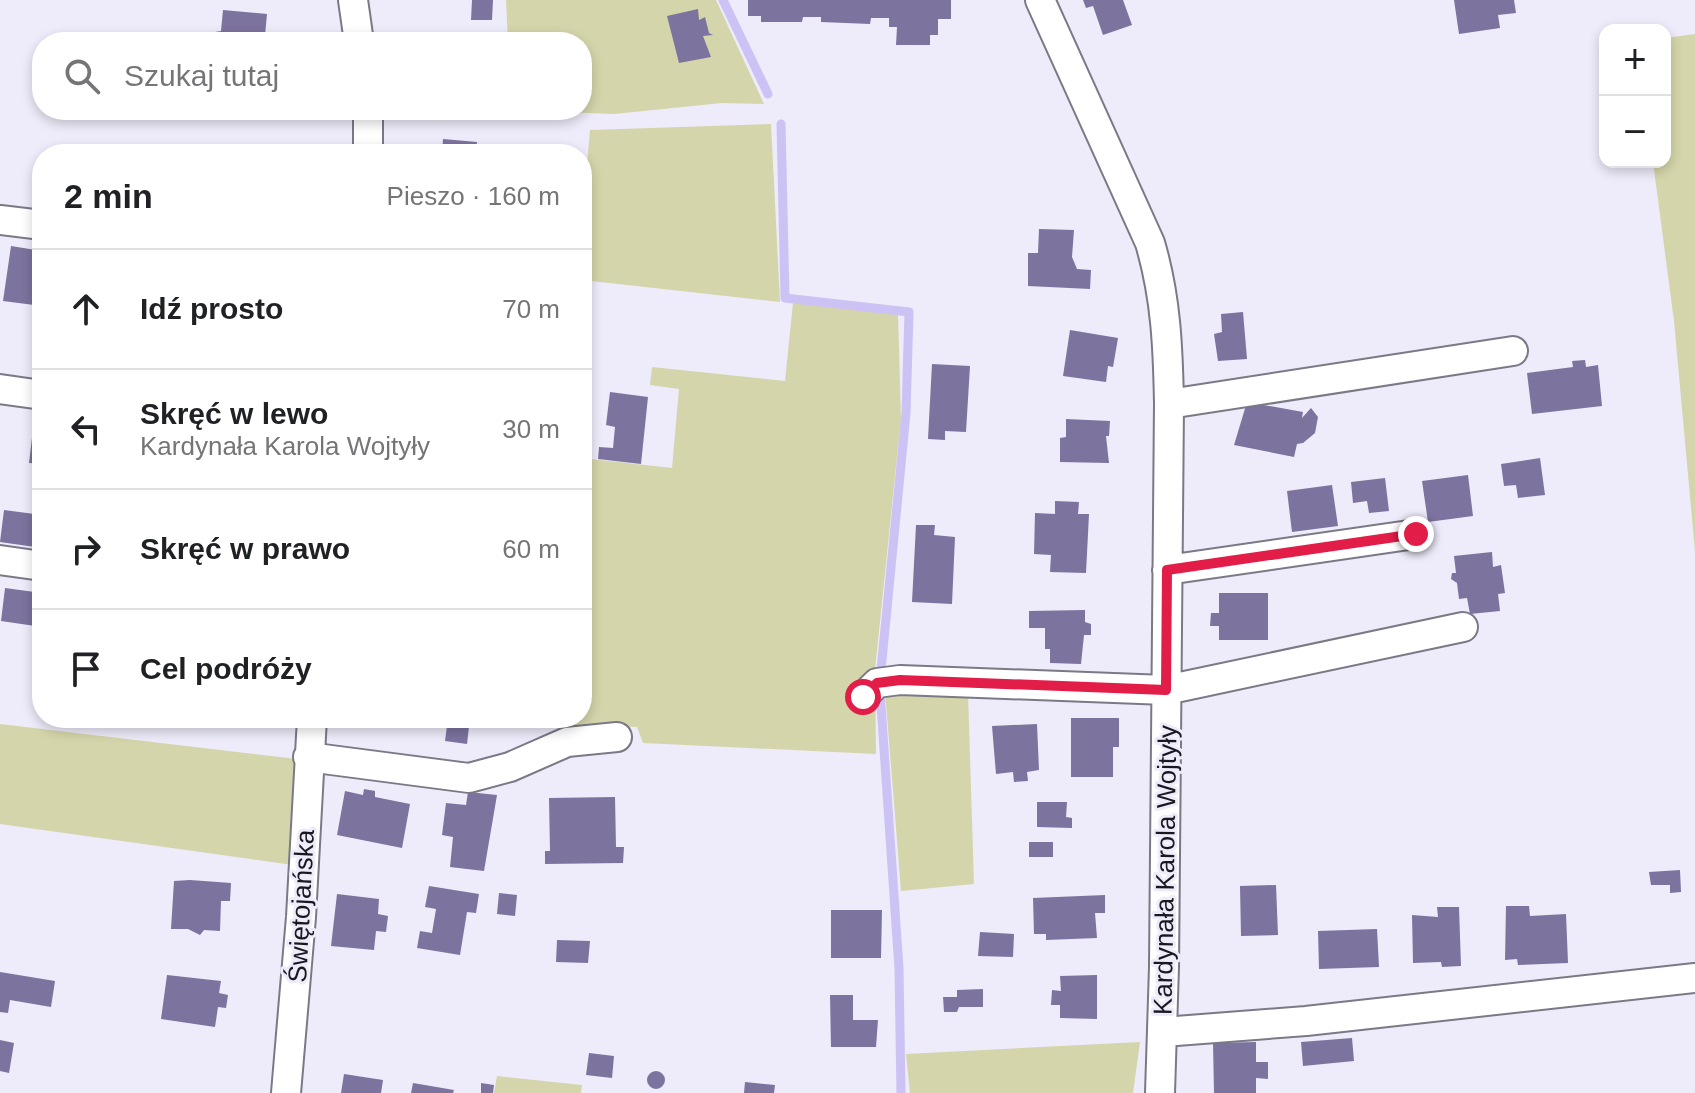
<!DOCTYPE html>
<html lang="pl">
<head>
<meta charset="utf-8">
<style>
	body { margin:0; font-family:Helvetica,sans-serif; background:#f2f2f2; color:#202124 }
	.controls { position:absolute; right:24px; top:24px; display:grid; overflow:hidden; border-radius:16px; box-shadow:0 4px 12px #0003 }
	.controls button { width:72px; height:72px; display:grid; place-items:center; padding:0; border:0; border-bottom:2px solid #e0e0e0; background:#fff; color:#202124; font:40px sans-serif }
	.stop { position:absolute; width:24px; height:24px; margin:-18px; border:6px solid #e11d48; border-radius:50%; background:#fff }
	.stop.end { background:#e11d48; border-color:#fff; box-shadow:0 2px 8px #0008 }
	.list { margin:0; padding:0; list-style:none }
	h2 { display:flex; justify-content:space-between; align-items:center; height:104px; margin:0; padding:0 32px; font-size:34px }
	h2 small { font-size:26px; font-weight:400; color:#757577 }
	.list li { display:grid; grid-template-columns:52px 1fr auto; gap:24px; align-items:center; box-sizing:border-box; height:120px; padding:0 32px; border-top:2px solid #e0e0e0 }
	.list b { display:block; font-size:30px; white-space:nowrap }
	.list p { margin:0; font-size:26px; white-space:nowrap; color:#757577 }
	.list em { font-size:26px; font-style:normal; color:#757577 }
	.icon { flex:none; width:44px; height:44px; fill:none; stroke:currentColor; stroke-width:2; stroke-linecap:round; stroke-linejoin:round }
	.map { position:relative; flex:none; width:1695px; height:1093px; overflow:hidden }
	.search { position:absolute; background:#fff; box-shadow:0 4px 12px #0003; left:32px; top:32px; width:560px; height:88px; display:flex; align-items:center; gap:20px; box-sizing:border-box; padding:0 28px; border-radius:32px; color:#757577; font-size:30px }
	.panel { position:absolute; background:#fff; box-shadow:0 4px 12px #0003; left:32px; top:144px; width:560px; height:584px; border-radius:32px }
	.map>svg:first-child { display:block }
</style>
</head>
<body>
<div class="map">
<svg width="1695" height="1093" viewBox="0 0 1695 1093">
	<rect width="100%" height="100%" fill="#eeebfa"/>
	<path fill="#d5d5ab" d="M506,0H716L764,104L722,103L614,114L513,110H582V42H508Z
		M1695,34V551L1674,321L1653,162H1665V38Z
		M771,124L780,302L582,280V222L590,130Z
		M793,303L898,314L901,418L875,670L876,754L643,743L637,727L479,722L480,718H582V458L672,468L679,389L650,385L652,367L785,381Z
		M885,691L968,693L974,884L901,891Z
		M0,724L297,759L293,865L0,824Z
		M1140,1042L1133,1093H910L906,1054Z
		M497,1076L582,1085L581,1093H494Z"/>
	<g fill="none" stroke-linecap="round" stroke-linejoin="round">
		<path stroke="#cdc2f4" stroke-width="9" d="M723,0L768,94
			M781,124L785,298L909,312L906,413L881,670
			M880,690L899,969L901,1093"/>
	</g>
	<path fill="#7d739f" d="M472,0H493L492,20H471Z
		M748,0H951V19H938V35H930V45H896L897,27H889V18H871L870,24L821,22V17H803L802,22H761V16H748Z
		M1083,0H1123L1132,25L1103,35L1093,6L1086,8Z
		M1454,0H1514L1516,13L1498,15L1500,28L1459,34Z
		M698,9L699,20L705,17L709,33L713,35L703,36L711,57L679,63L667,16Z
		M223,10L267,14L265,36L276,38V42H214L215,32L221,31Z
		M443,139L477,142L476,154H442Z
		M542,145L567,146V154H541Z
		M1039,229L1074,230L1072,257L1077,269L1091,270L1090,289L1028,286V253H1038Z
		M11,246L42,251V306L3,301Z
		M1243,312L1247,359L1218,361L1214,334L1222,332L1221,314Z
		M1070,330L1118,338L1113,367L1108,366L1106,382L1063,376Z
		M1585,360L1586,367L1598,365L1602,406L1532,414L1527,373L1573,367L1572,361Z
		M932,364L970,366L966,432L945,431V440L928,439Z
		M610,392L648,397L641,464L598,459L599,447L613,448L615,427L606,425Z
		M1247,402L1303,412L1302,418L1311,408L1318,417L1315,433L1303,443L1297,444L1294,457L1234,445Z
		M35,412L42,413V464L29,463Z
		M1066,419L1110,421L1109,436H1106L1109,463L1060,462V438L1066,437Z
		M1540,458L1545,495L1518,498L1516,485L1504,486L1501,464Z
		M1468,475L1473,516L1428,522L1422,481Z
		M1385,478L1389,511L1369,513L1367,501L1353,503L1351,482Z
		M1332,485L1338,526L1292,532L1287,491Z
		M1055,501L1079,502L1078,514H1089L1086,573L1050,572L1051,555L1034,554L1035,513L1055,514Z
		M4,510L42,515V548L0,542Z
		M916,525H935L934,535L955,537L952,604L912,602Z
		M1492,552L1493,567L1501,565L1505,593L1498,594L1500,611L1470,614L1467,598L1459,599L1457,583L1451,579L1452,573H1456L1454,556Z
		M5,588L42,593V627L1,621Z
		M1219,593H1268V640H1219V626H1210L1211,613H1219Z
		M1085,610V622L1091,624V635H1084L1081,664L1050,663V649H1045V628H1029V611Z
		M368,718H412L411,727Z
		M448,718H470L467,744L445,741Z
		M1071,718H1119V747H1113V777H1071Z
		M1037,724L1039,770L1027,772L1028,781L1014,782L1013,772L996,774L992,726Z
		M364,789L375,791V797L410,804L402,848L337,835L345,791L363,795Z
		M468,792L497,795L484,871L450,867L453,837L442,835L446,803L466,805Z
		M615,797L616,847H624L623,863L545,864V851H550L549,798Z
		M1037,802H1067L1066,817L1072,818V828L1037,827Z
		M1029,842H1053V857H1029Z
		M1680,870L1681,892L1670,893V885H1651L1649,872Z
		M190,880L231,883L230,901H221L220,931L204,930L200,935L188,929H171L174,881Z
		M1276,885L1278,935L1241,936L1240,886Z
		M429,886L479,894L476,913L467,912L460,955L417,948L420,931L432,933L436,909L425,907Z
		M499,893L517,895L515,916L497,914Z
		M337,894L379,899L378,914L388,916L386,932L376,931L374,950L331,946Z
		M1105,895V913H1095L1097,938L1046,940V934H1034L1033,898Z
		M1506,906H1529L1530,916L1566,914L1568,963L1518,965L1517,959L1505,960Z
		M1437,907H1459L1461,966L1442,967L1441,962L1413,963L1412,915L1438,917Z
		M831,910H882L881,958H831Z
		M1377,929L1379,967L1319,969L1318,931Z
		M980,932L1014,934L1013,957L978,956Z
		M557,940L590,941L588,963L556,962Z
		M0,972L55,981L51,1007L10,1000L8,1013L0,1012Z
		M167,975L221,981L219,993L228,995L226,1008L218,1007L215,1027L161,1019Z
		M1097,975V1019L1060,1018V1005H1051L1052,990L1061,991L1060,976Z
		M983,989V1007H959L957,1012H944L943,997H957V990Z
		M830,995H853V1020H878L876,1047H831Z
		M1352,1038L1354,1061L1303,1066L1301,1042Z
		M0,1040L14,1043L9,1073L0,1071Z
		M1256,1042V1062H1268V1079L1256,1078V1093H1214L1213,1043Z
		M589,1053L614,1056L612,1078L586,1075Z
		M647 1080a9 9 0 1 1 18 0a9 9 0 1 1-18 0Z
		M344,1074L383,1080L381,1093H341Z
		M745,1082L775,1085L774,1093H744Z
		M413,1083L454,1090L453,1093H411Z
		M481,1083L494,1085L493,1093H481Z"/>
	<g fill="none" stroke-linecap="round" stroke-linejoin="round">
		<defs>
			<path id="minor" d="M353,0L359,42
				M1040,0L1150,243C1166,297 1168,348 1169,404L1164,967L1160,1093
				M368,154V110
				M0,220L42,225
				M0,389L42,395
				M1169,404L1513,351
				M0,560L42,566
				M1167,570L1416,534
				M863,697L877,683L900,680L1166,690L1463,627
				M308,757L469,778L510,767L567,742L617,737
				M1163,1032L1306,1021L1695,978
				M286,1093L301,917L312,718"/>
		</defs>
		<use href="#minor" stroke="#7b7986" stroke-width="32"/>
		<use href="#minor" stroke="#fff" stroke-width="28"/>
	</g>
	<g fill="none" stroke-linecap="round" stroke-linejoin="round">
		<path stroke="#e11d48" stroke-width="10" d="M863,697L877,683L900,680L1166,690L1167,570L1416,534"/>
	</g>
	<g text-anchor="middle" dominant-baseline="central" stroke-width="6" stroke-linejoin="round" paint-order="stroke">
		<g font-size="26" fill="#19181e" stroke="#eeebfa">
			<text transform="translate(1165 870) rotate(-89)">Kardynała Karola Wojtyły</text>
			<text transform="translate(301 906) rotate(-87)">Świętojańska</text>
		</g>
	</g>
</svg>
<div class="controls">
<button>+</button>
<button>−</button>
</div>
<div class="stop" style="left:863px;top:697px"></div>
<div class="stop end" style="left:1416px;top:534px"></div>
<div class="search"><svg class="icon" aria-label="search" viewBox="0 0 24 24"><circle cx="10" cy="10" r="6"/><path d="M15 15l6 6"/></svg>Szukaj tutaj</div>
<section class="panel">
<h2>2 min<small>Pieszo · 160 m</small></h2>
<ul class="list">
<li><svg class="icon" aria-label="ahead" viewBox="0 0 24 24"><path d="M12 20V5M6 11l6-6 6 6"/></svg><div><b>Idź prosto</b></div><em>70 m</em></li>
<li><svg class="icon" aria-label="left" viewBox="0 0 24 24"><path d="M17 20v-9H6M10 6l-5 5 5 5"/></svg><div><b>Skręć w lewo</b><p>Kardynała Karola Wojtyły</p></div><em>30 m</em></li>
<li><svg class="icon" aria-label="right" viewBox="0 0 24 24"><path d="M7 20v-9h11M14 6l5 5-5 5"/></svg><div><b>Skręć w prawo</b></div><em>60 m</em></li>
<li><svg class="icon" aria-label="arrive" viewBox="0 0 24 24"><path d="M6 21V4h12l-3 4 3 4H6"/></svg><div><b>Cel podróży</b></div></li>
</ul>
</section>
</div>
</body>
</html>
